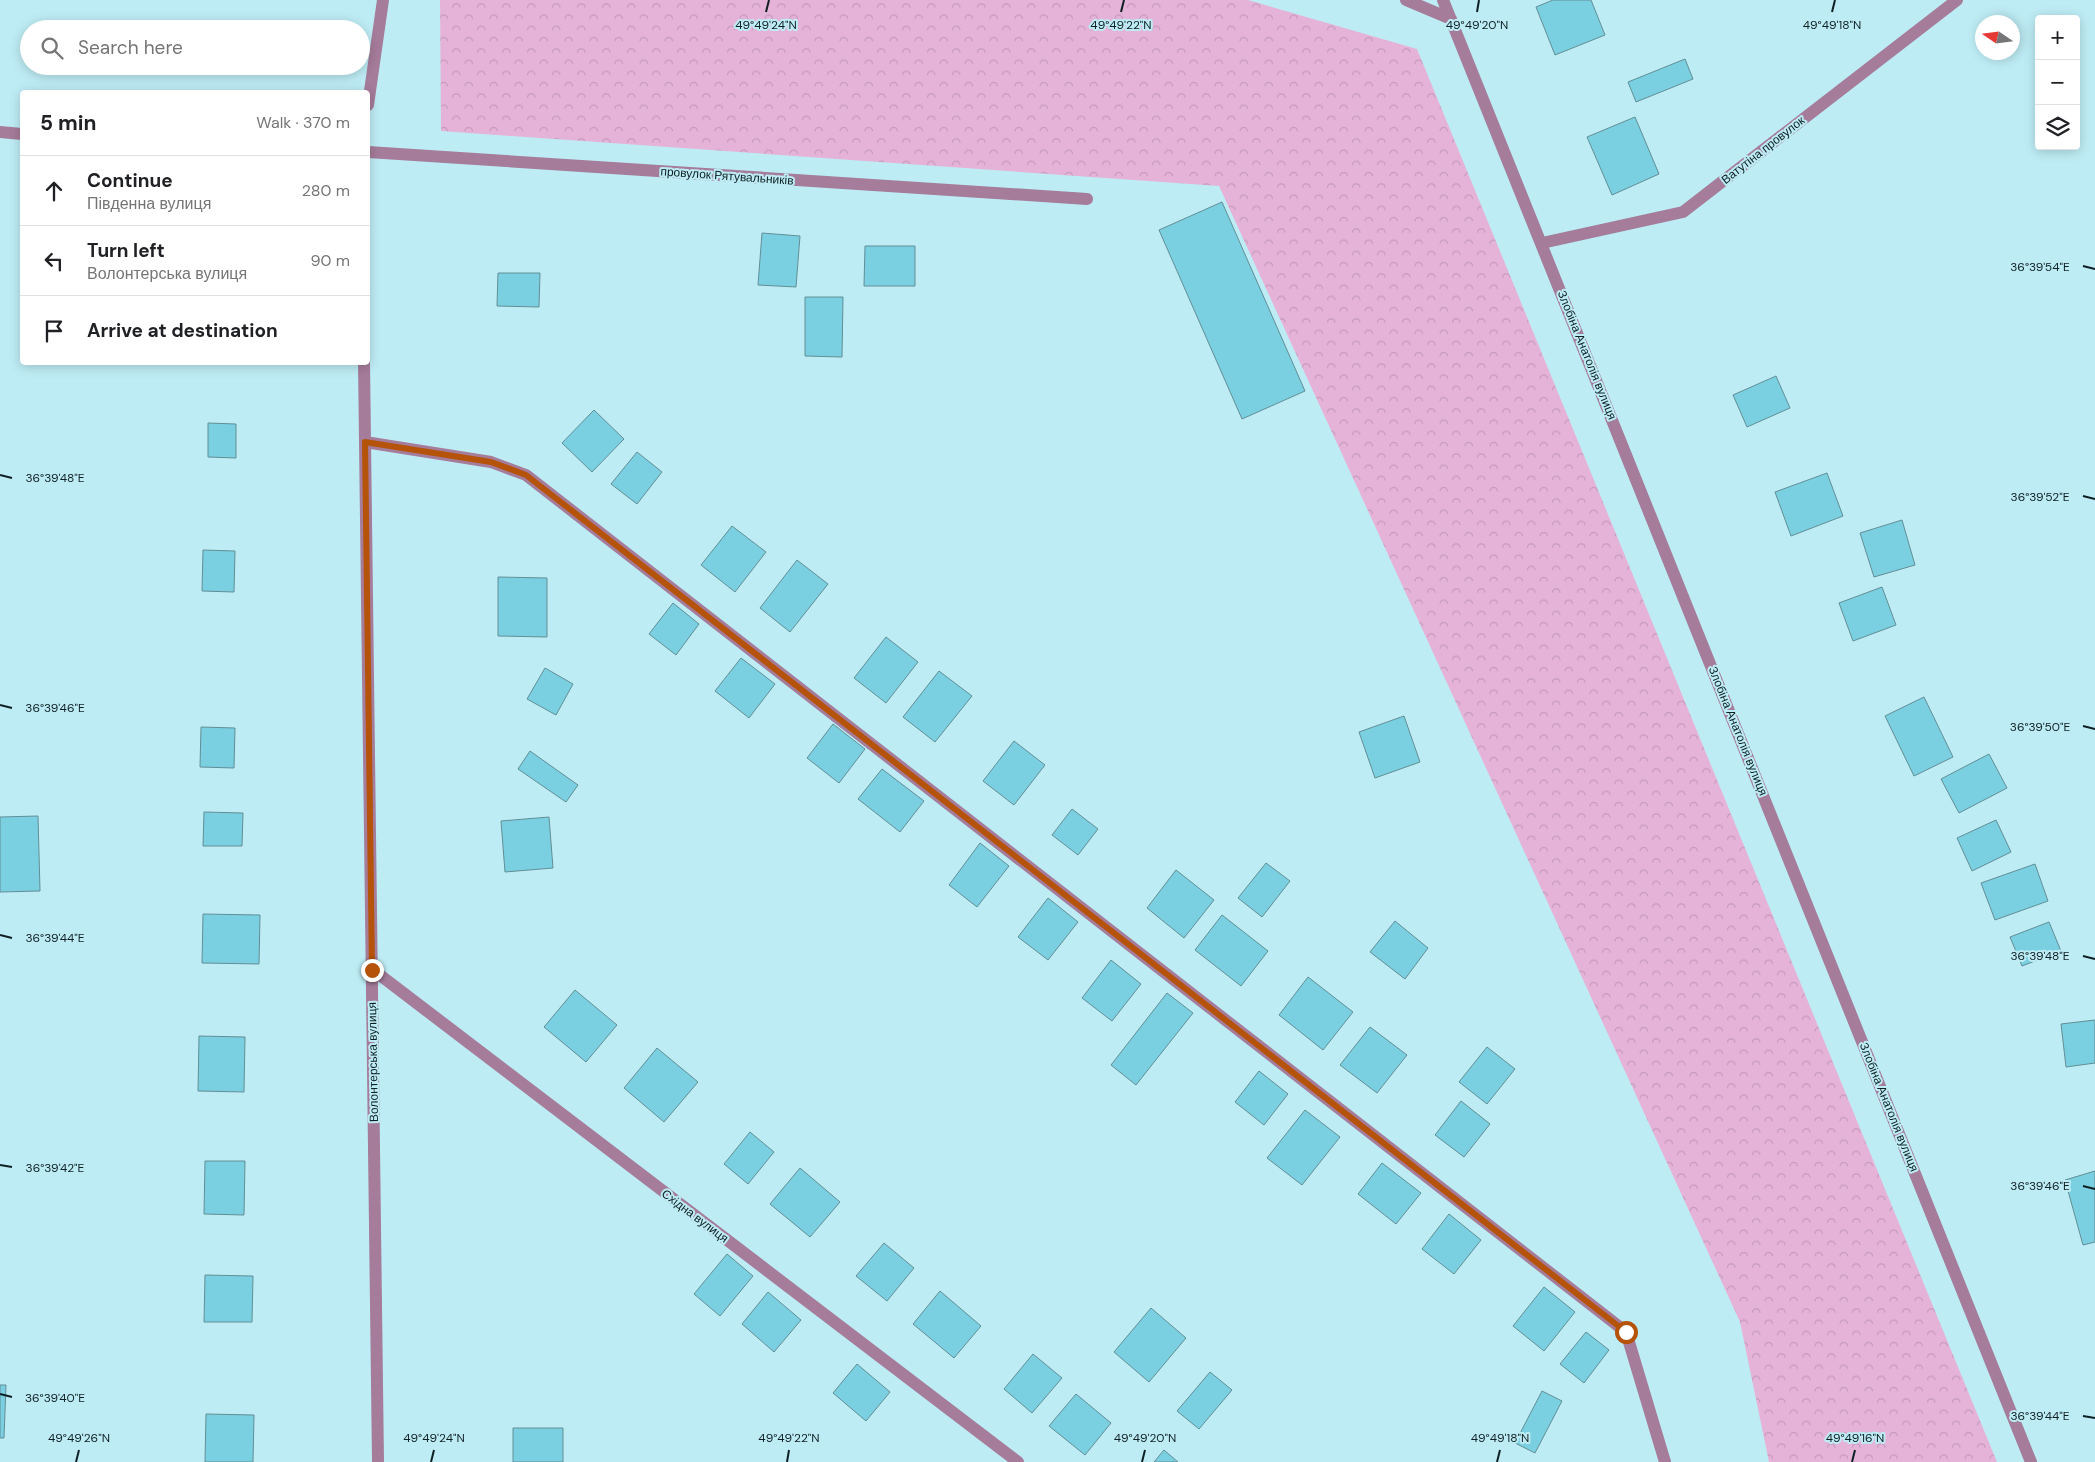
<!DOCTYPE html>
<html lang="en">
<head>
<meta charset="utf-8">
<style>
	body { margin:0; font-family:"DM Sans",sans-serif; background:#f2f2f2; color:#202124 }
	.controls { position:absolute; right:15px; top:15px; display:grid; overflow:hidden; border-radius:5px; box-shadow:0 2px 12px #0003 }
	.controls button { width:45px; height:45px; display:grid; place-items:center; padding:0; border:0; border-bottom:1px solid #e0e0e0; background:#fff; color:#202124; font:25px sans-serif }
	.compass { position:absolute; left:1975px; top:15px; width:45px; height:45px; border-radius:50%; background:#fff; box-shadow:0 2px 12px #0003; rotate:283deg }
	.stop { position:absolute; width:15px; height:15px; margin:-11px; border:4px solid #b45309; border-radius:50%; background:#fff }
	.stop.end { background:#b45309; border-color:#fff; box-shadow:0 1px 5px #0008 }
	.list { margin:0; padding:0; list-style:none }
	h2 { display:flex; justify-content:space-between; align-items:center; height:65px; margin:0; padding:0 20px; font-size:21px }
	h2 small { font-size:16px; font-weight:400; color:#757577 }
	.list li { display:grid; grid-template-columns:32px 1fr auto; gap:15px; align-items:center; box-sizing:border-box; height:70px; padding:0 20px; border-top:1px solid #e0e0e0 }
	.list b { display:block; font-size:19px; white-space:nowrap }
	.list p { margin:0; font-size:16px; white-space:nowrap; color:#757577 }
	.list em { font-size:16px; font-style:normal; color:#757577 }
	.icon { flex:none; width:28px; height:28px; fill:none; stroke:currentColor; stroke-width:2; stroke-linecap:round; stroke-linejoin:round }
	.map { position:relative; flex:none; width:2095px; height:1462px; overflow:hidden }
	.search { position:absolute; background:#fff; box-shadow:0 2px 12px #0003; left:20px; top:20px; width:350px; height:55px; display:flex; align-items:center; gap:12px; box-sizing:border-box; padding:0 18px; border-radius:28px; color:#757577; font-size:19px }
	.panel { position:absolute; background:#fff; box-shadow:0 2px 12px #0003; left:20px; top:90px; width:350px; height:275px; border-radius:5px }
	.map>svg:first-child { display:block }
</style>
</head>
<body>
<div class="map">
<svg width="2095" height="1462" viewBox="0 0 2095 1462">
	<defs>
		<pattern id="forest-crowns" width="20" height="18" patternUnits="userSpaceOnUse" patternTransform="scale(1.25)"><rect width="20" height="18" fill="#e6b3d8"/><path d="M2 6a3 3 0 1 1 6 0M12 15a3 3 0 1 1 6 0" fill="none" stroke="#c49ab9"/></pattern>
	</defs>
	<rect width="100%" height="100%" fill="#beecf5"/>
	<path fill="url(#forest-crowns)" d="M440,0H1248L1417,49L1997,1462H1769L1740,1322L1219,186L441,131Z"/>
	<path fill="#7ad0e0" stroke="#628e96" d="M1553,0H1591L1605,35L1555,55L1536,7Z
		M1685,59L1693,79L1636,102L1628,82Z
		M1635,117L1659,174L1612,195L1587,137Z
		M1222,202L1305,391L1242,419L1159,230Z
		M762,233L800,236L796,287L758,285Z
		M865,246H915V286H864Z
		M498,273H540L539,307L497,306Z
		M805,297H843L842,357L805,356Z
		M1776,376L1790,408L1747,427L1733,395Z
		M594,410L624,439L592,472L562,443Z
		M208,423L236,424V458L208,457Z
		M637,452L662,472L637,504L611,484Z
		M1827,473L1843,516L1791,536L1775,492Z
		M1902,520L1915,565L1874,577L1860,533Z
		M732,526L766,552L735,592L701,565Z
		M203,550L235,551L234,592L202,591Z
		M797,560L828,584L790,632L760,608Z
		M498,577L547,578V637L498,636Z
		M1882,587L1896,625L1853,641L1839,603Z
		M673,603L699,624L676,655L649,634Z
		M886,637L918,662L886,703L854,678Z
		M741,658L775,684L749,718L715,691Z
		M545,668L573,684L556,715L527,699Z
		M939,671L972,696L935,742L903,717Z
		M1924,697L1953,757L1914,776L1885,716Z
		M1404,716L1420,762L1375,778L1359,732Z
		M833,724L865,749L839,783L807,758Z
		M201,727L235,728L234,768L200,767Z
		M1014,741L1045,765L1014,805L983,781Z
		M530,751L578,785L566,802L518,769Z
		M1989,754L2007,788L1959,813L1941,779Z
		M882,769L924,801L900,832L858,799Z
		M1072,809L1098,829L1078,855L1052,835Z
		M204,812L243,813L242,846H203Z
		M38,816L40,891L0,892V817Z
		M549,817L553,868L505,872L501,821Z
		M1996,820L2011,852L1972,871L1957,838Z
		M980,843L1009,866L977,907L949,885Z
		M1266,863L1290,881L1262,917L1238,898Z
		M2035,864L2048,901L1995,920L1981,883Z
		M1176,870L1214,900L1184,938L1147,908Z
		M1048,898L1078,922L1048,960L1018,937Z
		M203,914L260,915L259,964L202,963Z
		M1222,915L1268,951L1241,986L1195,950Z
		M1395,921L1428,948L1405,979L1370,952Z
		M2049,922L2061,951L2022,966L2010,937Z
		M1111,960L1141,984L1112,1021L1082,998Z
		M1308,977L1353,1012L1323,1050L1279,1015Z
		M575,990L617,1025L586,1062L544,1027Z
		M1167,993L1193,1013L1136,1085L1111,1065Z
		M2095,1020V1063L2066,1067L2061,1024Z
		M1370,1027L1407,1055L1377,1093L1340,1065Z
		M199,1036L245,1037L244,1092L198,1091Z
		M1487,1047L1515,1069L1487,1104L1459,1082Z
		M657,1048L698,1082L664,1122L624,1088Z
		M1259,1071L1288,1094L1264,1125L1235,1102Z
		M1461,1101L1490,1124L1464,1157L1435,1135Z
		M1305,1110L1340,1137L1302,1185L1267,1158Z
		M750,1132L774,1152L748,1184L724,1164Z
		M205,1161H245L244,1215L204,1214Z
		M1382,1163L1421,1193L1396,1224L1358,1194Z
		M800,1168L840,1202L810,1237L770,1204Z
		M2095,1171V1242L2083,1245L2065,1180Z
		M1449,1214L1481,1240L1454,1274L1422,1249Z
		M884,1243L914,1268L887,1301L856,1276Z
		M727,1254L753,1276L720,1316L694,1294Z
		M205,1275L253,1276L252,1322H204Z
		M1544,1287L1575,1312L1544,1351L1513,1326Z
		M940,1291L981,1326L954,1358L913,1324Z
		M768,1292L801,1320L774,1352L742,1324Z
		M1151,1308L1186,1338L1149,1382L1114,1352Z
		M1586,1332L1609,1350L1584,1383L1560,1364Z
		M1033,1354L1062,1378L1032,1413L1004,1389Z
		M857,1364L890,1392L866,1421L833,1393Z
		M1210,1372L1232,1390L1199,1429L1177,1411Z
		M0,1385H6L4,1438H0Z
		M1542,1391L1562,1401L1535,1453L1515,1443Z
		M1076,1394L1111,1423L1085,1455L1049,1426Z
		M206,1414L254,1415L253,1462H205Z
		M513,1428H563V1462H513Z
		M1164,1450L1178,1462H1154Z"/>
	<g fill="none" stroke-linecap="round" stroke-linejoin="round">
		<path stroke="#a57c9a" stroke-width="12" d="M1406,0L1451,19
			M1443,0L2031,1462
			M368,105L383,0
			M0,132L22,134
			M368,152L1087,199
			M1542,243L1683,212L1957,0
			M364,362L378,1462
			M365,442L491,462L526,475L1626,1332L1665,1462
			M372,969L1018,1462"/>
	</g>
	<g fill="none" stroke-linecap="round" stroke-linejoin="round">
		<path stroke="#b45309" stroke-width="6" d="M372,970L365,442L491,462L526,475L1626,1332"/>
	</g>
	<path fill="none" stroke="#0e2023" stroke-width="2" d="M766,12L769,0M1121,12L1124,0M1477,12L1479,0M1832,12L1835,0M2083,266L2095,269M0,475L12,478M2083,496L2095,499M0,705L12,708M2083,726L2095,729M0,935L12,938M2083,956L2095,959M0,1165L12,1167M2083,1186L2095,1189M0,1394L12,1397M2083,1416L2095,1418M76,1462L79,1450M431,1462L434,1450M787,1462L789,1450M1142,1462L1145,1450M1497,1462L1500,1450M1852,1462L1855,1450"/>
	<g text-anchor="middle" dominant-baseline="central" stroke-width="4" stroke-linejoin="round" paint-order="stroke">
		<g font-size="12" fill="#0e2023" stroke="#beecf5">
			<text transform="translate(1763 150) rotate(-38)">Ватутіна провулок</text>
			<text transform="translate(727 176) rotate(4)">провулок Рятувальників</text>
			<text transform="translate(1587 355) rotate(68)">Злобіна Анатолія вулиця</text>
			<text transform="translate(1738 731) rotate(68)">Злобіна Анатолія вулиця</text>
			<text transform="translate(373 1062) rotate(-91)">Волонтерська вулиця</text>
			<text transform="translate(1889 1107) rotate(68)">Злобіна Анатолія вулиця</text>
			<text transform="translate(695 1216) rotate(37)">Східна вулиця</text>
		</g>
	</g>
	<g font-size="12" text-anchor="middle" fill="#0e2023" stroke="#beecf5" stroke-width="4" stroke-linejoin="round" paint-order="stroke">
		<text x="766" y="29">49°49'24"N</text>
		<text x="1121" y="29">49°49'22"N</text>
		<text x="1477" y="29">49°49'20"N</text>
		<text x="1832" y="29">49°49'18"N</text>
		<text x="2040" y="271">36°39'54"E</text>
		<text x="55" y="482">36°39'48"E</text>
		<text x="2040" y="501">36°39'52"E</text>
		<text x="55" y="712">36°39'46"E</text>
		<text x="2040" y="731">36°39'50"E</text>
		<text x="55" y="942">36°39'44"E</text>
		<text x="2040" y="960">36°39'48"E</text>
		<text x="55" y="1172">36°39'42"E</text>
		<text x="2040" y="1190">36°39'46"E</text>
		<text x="55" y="1402">36°39'40"E</text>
		<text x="2040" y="1420">36°39'44"E</text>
		<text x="79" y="1442">49°49'26"N</text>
		<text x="434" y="1442">49°49'24"N</text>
		<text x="789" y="1442">49°49'22"N</text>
		<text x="1145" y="1442">49°49'20"N</text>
		<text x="1500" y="1442">49°49'18"N</text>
		<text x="1855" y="1442">49°49'16"N</text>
	</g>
</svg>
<div class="controls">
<button>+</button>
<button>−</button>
<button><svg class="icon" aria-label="layers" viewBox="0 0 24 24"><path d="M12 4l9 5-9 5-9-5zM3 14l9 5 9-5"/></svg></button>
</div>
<svg class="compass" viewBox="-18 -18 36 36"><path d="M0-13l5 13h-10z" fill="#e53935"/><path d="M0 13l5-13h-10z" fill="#757577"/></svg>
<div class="stop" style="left:1626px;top:1332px"></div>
<div class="stop end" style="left:372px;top:970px"></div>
<div class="search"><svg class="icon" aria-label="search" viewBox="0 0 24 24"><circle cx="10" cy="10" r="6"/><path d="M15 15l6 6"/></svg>Search here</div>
<section class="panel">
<h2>5 min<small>Walk · 370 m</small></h2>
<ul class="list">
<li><svg class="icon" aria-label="ahead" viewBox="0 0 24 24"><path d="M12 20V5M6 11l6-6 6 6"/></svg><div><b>Continue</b><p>Південна вулиця</p></div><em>280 m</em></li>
<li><svg class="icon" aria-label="left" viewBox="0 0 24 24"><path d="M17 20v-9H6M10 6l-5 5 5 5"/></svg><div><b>Turn left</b><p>Волонтерська вулиця</p></div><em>90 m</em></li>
<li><svg class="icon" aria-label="arrive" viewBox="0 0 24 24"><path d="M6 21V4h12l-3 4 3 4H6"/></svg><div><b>Arrive at destination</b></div></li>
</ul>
</section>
</div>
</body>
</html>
